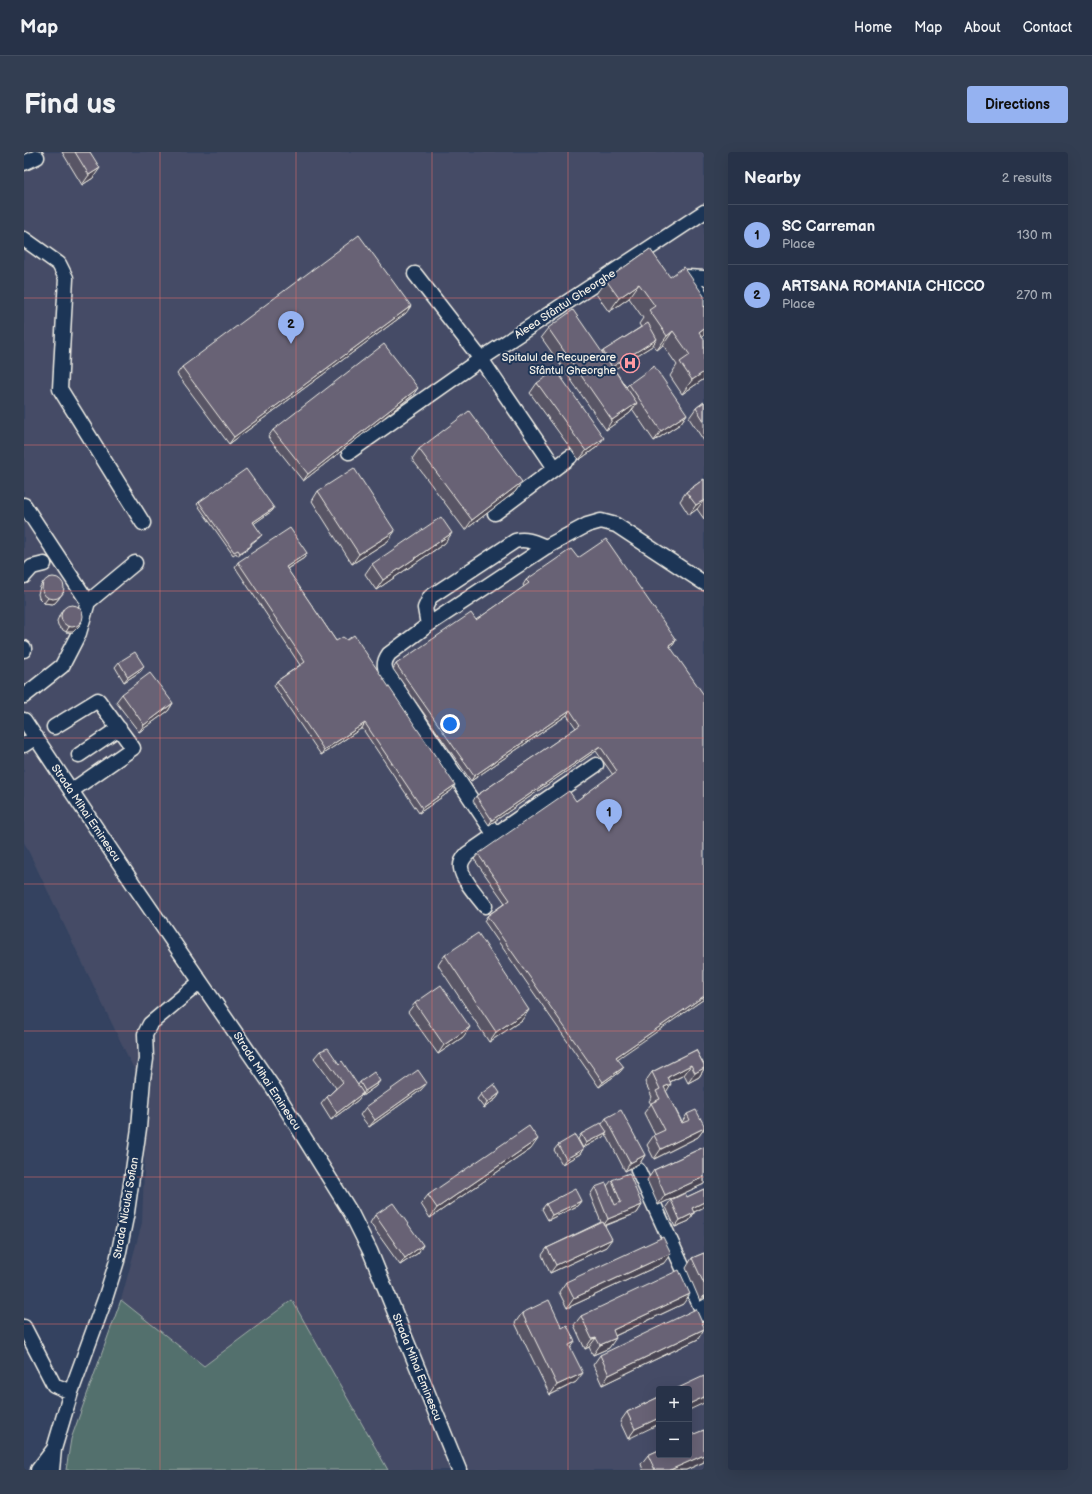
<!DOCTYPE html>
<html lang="en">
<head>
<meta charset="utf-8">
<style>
	body { margin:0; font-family:"Balsamiq Sans",sans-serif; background:#333e52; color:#f1f3f6 }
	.controls { position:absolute; right:12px; bottom:12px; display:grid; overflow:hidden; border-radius:4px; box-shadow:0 4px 16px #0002 }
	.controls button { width:36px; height:36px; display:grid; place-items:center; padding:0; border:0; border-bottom:1px solid #434d60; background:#273248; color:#f1f3f6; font:20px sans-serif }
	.you { position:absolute; left:426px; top:572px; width:14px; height:14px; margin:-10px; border:3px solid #fff; border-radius:50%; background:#1a73e8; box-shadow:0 0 0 6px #1a73e833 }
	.badge { display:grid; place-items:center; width:26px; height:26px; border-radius:50%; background:#95b2f1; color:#111; font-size:13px; font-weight:700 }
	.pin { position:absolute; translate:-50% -33px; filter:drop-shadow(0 1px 2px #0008) }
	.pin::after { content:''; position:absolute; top:21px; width:14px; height:12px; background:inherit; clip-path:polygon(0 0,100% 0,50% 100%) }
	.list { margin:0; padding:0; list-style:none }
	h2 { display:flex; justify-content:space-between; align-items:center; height:52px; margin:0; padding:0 16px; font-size:17px }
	h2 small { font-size:13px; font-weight:400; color:#a4aab4 }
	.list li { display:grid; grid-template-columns:26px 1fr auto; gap:12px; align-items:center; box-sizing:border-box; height:60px; padding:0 16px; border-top:1px solid #434d60 }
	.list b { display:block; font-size:15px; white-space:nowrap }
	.list p { margin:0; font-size:13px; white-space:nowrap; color:#a4aab4 }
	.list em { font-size:13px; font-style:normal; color:#a4aab4 }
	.map { position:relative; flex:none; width:680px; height:1318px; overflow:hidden; border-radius:4px }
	header { display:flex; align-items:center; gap:24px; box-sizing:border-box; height:56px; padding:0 20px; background:#273248; border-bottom:1px solid #434d60 }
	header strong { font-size:19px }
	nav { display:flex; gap:22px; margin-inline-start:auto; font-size:14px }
	.intro { display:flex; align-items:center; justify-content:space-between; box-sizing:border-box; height:96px; padding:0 24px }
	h1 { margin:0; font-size:28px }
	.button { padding:10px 18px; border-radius:4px; background:#95b2f1; color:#111; font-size:14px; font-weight:700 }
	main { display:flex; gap:24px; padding:0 24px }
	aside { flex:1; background:#273248; border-radius:4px; box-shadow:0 4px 16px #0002 }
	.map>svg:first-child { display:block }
</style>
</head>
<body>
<header>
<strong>Map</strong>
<nav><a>Home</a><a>Map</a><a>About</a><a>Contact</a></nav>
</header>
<div class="intro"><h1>Find us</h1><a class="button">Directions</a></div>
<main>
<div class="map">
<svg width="680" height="1318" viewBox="0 0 680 1318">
	<rect width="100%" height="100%" fill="#344260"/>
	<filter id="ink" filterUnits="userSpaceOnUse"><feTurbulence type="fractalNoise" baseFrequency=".025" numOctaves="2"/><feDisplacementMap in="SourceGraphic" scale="8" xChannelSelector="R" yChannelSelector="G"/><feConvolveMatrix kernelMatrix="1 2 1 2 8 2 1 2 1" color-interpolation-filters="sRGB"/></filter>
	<g filter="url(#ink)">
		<path fill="#444c66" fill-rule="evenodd" d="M0,0H680V1318H364L268,1148L180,1214L97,1148L118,1071L123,944L0,690ZM635,1237H665V1303H635Z"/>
		<path fill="#536f6d" stroke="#a4b0aa" d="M97,1148L180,1214L268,1148L364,1318H42L47,1287Z"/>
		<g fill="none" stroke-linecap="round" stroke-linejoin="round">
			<defs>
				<path id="minor" d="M0,11L13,5
					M0,87L35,112L42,126L36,237L119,371
					M391,122L457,207L531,316
					M680,126L663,125L680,147
					M325,300L457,207L680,60
					M0,353L64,450
					M471,361L546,305
					M0,424L8,415L20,412
					M404,473L401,456L406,445L491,389C503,386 512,391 522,395
					M0,496V498
					M0,544L38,514L55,481L64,450L111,411
					M0,568L110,733L250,937L327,1061L346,1099L435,1318
					M30,575L74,548L109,596L47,639
					M0,593L12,585
					M55,603L95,576
					M471,683L363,521C359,514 360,509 365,502L404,473L522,395L563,373L577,369L592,373L680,431
					M461,754C454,745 438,727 437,716C436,710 440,706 443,702L572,613
					M614,1018L680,1162
					M0,1175L30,1233L47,1240
					M14,1318L30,1297
					M28,1318L30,1297L47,1240L81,1147L93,1109L103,1060L115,976L119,927L122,907L121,882L126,872L176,830"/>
			</defs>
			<use href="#minor" stroke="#f4f1e8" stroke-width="17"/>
			<use href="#minor" stroke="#1d3557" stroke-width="14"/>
		</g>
		<path fill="#595465" stroke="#f4f1e8" d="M38,0H66L69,26L58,33Z
			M626,97L680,183L678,184L680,187V227L658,242L646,224L653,213L639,193L633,198L629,192L628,194L590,217L602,235L605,232L663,262L656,272L630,289L609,258L606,261L582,278L517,185L524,176L578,200L617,175L615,172L619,166L605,146L585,160L572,142L582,128Z
			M382,161L205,292L153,222L158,215Z
			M513,231L573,295L555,308L506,241Z
			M389,243L279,329L244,285L249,278Z
			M680,250V289L665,266L672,256Z
			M395,297L498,330L491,340L441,378L388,307Z
			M680,327V367L673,357L665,363L656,349L662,340Z
			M294,339L364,389L328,412L288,349Z
			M175,350L250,356L248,359L230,371L236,385L227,392V394L225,396L214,404L212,401L209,403L173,352Z
			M421,391L352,438L341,422L348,412Z
			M283,401L280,406L263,417L312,489L428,638L395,661L338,576L297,603L250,534L253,529L276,513L211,415L214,410Z
			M554,406L652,488L649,493L646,495L680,847L593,906L596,920L575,935L460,769L463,764L481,751L450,707L454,702L552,649L589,623L572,599L465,673L449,649L452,644L552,576L543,563L447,629L369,517L372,512L452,468L500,435L499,433L502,428Z
			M19,430L36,445L31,451L28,452L20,451L15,446L14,442L16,435Z
			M39,457L58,470L54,475L49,480H42L36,476L34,473L33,469L36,462Z
			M95,510L117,519L100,530L91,515Z
			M98,542L149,551L144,559L115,580L92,550Z
			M421,803L498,868L465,890L414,813Z
			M391,851L439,885L414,902L384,860Z
			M672,898L680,913V917L675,925L664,931L660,923L646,930L642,939L658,970L663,962L680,973V977L674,985L630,1007L623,993L630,983H631L620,961L627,952L625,949L628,945L621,930L628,920Z
			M296,899L315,912L334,933L336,930L352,934L338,944L337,943L334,948L307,968L297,952L303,945L312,936L290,906Z
			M397,938L345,975L336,963L342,955Z
			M457,942L473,946L460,956L453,947Z
			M582,966L621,1003L616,1011L601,1019L582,982L579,985L559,996L554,987L557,982L578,972Z
			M534,993L559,997L556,1002L538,1012L530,998Z
			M680,995V1032L634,1053L623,1028L630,1018Z
			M507,997L406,1066L397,1052L404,1043Z
			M588,1028L618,1053L613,1061L581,1074L582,1095L526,1121L518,1103L523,1096L577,1070L566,1043L571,1035L583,1034Z
			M680,1037V1055L670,1060V1061L665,1069L651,1075L642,1055L647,1048L663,1045Z
			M557,1049L553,1054L524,1068L518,1057L522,1052Z
			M351,1063L399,1093L394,1101L376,1113L346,1071Z
			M680,1101V1147L676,1149L662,1116L668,1106Z
			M640,1111L543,1156L535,1140L542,1130Z
			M659,1152L591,1184L585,1196L569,1203L565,1195L561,1197L550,1173L557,1164Z
			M498,1161L552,1230L526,1243L491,1171Z
			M674,1187L578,1233L569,1213L576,1203Z
			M635,1245L604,1287L596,1270L603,1260Z
			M680,1278V1310L662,1318H619L617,1312L624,1303Z"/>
		<path fill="#494552" stroke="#f4f1e8" d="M76,16L69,26L58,33L65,23Z
			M615,132L605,146L585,160L595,146Z
			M387,154L382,161L205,292L210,285Z
			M680,176V183L665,194L675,180Z
			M649,179L639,193L633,198L643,184Z
			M633,187L628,194L583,222L588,215Z
			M680,220V227L658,242L668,228Z
			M394,236L389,243L279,329L284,322Z
			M613,251L606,261L582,278L588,268Z
			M663,262L656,272L630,289L637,279Z
			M580,286L573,295L555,308L562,299Z
			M498,330L491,340L441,378L448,368Z
			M680,348L673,357L665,363L672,353Z
			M250,356L248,359L228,373L229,370Z
			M371,379L364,389L328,412L335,402Z
			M428,381L421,391L352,438L359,428Z
			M227,394L225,396L214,404L216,401Z
			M283,401L280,406L258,420L262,415Z
			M40,440L31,451L28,452L20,451L24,446Z
			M58,470L54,475L49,480H42L45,475Z
			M652,488L649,493L642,498L645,493Z
			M120,514L117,519L100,530L104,525Z
			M149,551L144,559L115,580L120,573Z
			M546,558L543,563L447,629L450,624Z
			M341,571L338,576L297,603L300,598Z
			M576,594L572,599L465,673L468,668Z
			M431,633L428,638L395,661L398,656Z
			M680,844V847L589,910L592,905Z
			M505,858L498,868L465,890L472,880Z
			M446,875L439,885L414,902L420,893Z
			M667,913L660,923L637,934L644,925Z
			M600,915L596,920L575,935L579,930Z
			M680,916V917L675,925L664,931L671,921Z
			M356,929L352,934L338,944L341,939Z
			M403,931L397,938L345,975L351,968Z
			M647,932L641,942L640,935Z
			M339,941L334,948L307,968L313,961Z
			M476,941L473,946L460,956L463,951Z
			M680,976V977L674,985L630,1007L637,997Z
			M583,980L579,985L559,996L562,991Z
			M514,987L507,997L406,1066L413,1056Z
			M559,997L556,1002L538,1012L542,1007Z
			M621,1003L616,1011L601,1019L606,1011Z
			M680,1025V1032L634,1053L641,1043Z
			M557,1049L553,1054L524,1068L528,1063Z
			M680,1050V1055L662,1064L668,1056Z
			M618,1053L613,1061L579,1074L584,1067Z
			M670,1061L665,1069L651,1075L656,1068Z
			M588,1087L582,1095L526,1121L532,1113Z
			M399,1093L394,1101L376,1113L381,1106Z
			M647,1101L640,1111L543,1156L550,1146Z
			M666,1142L659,1152L582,1188L589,1178Z
			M680,1144V1147L676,1149Z
			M680,1177L674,1187L578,1233L585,1223Z
			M572,1186L565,1195L561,1197L568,1187Z
			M592,1186L585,1196L569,1203L576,1193Z
			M551,1190L544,1200L545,1193Z
			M559,1221L552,1230L526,1243L533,1233Z
			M680,1245V1251L665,1258V1252Z
			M635,1266V1272L604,1287L611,1277Z
			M680,1303V1310L662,1318H646Z"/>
		<path fill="#686275" stroke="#f4f1e8" d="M51,0H66L76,16L65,23Z
			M335,83L387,154L210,285L158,215Z
			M626,97L646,125L660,115L680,144V176L675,180L680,187V220L668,228L656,210L666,203L649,179L643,184L625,158L631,154L615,132L595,146L582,128Z
			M549,158L613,251L588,268L524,176Z
			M624,171L633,187L588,215L579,199Z
			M360,192L394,236L284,322L249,278Z
			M630,214L663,262L637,279L605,232Z
			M532,218L580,286L562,299L513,231Z
			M680,250V269L672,256Z
			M445,259L498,330L448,368L395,297Z
			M330,316L371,379L335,402L294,339Z
			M222,317L250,356L229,370L238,383L227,391V394L216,401L214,398L210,400L175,350Z
			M680,327V348L672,353L662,340Z
			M417,365L428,381L359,428L348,412Z
			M266,376L283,401L262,415L312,489L319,485L323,488L330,483L431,633L398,656L341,571L300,598L253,529L281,510L214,410Z
			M582,387L652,488L645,493L680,543V844L592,905L600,915L579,930L463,764L486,748L454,702L545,639L552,649L593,619L576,594L468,668L452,644L556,573L546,558L450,624L372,512L447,461L452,468L505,431L502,428L547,397L554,406Z
			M18 436a11 11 0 1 1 22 0a11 11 0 1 1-22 0Z
			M37 464a11 11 0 1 1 22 0a11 11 0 1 1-22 0Z
			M111,500L120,514L104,525L95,510Z
			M126,521L149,551L120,573L98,542Z
			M454,781L505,858L472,880L421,803Z
			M417,833L446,875L420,893L391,851Z
			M304,896L315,912L318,909L339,941L313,961L303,945L319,930L296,899Z
			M672,898L680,913V916L671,921L667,913L644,925L647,932L640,935L658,971L666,968L663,962L672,958L680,973V976L637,997L630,983L641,978L627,951L636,947L632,939L636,937L628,920Z
			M394,918L403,931L351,968L342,955Z
			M350,920L356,929L341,939L336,930Z
			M470,932L476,941L463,951L457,942Z
			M597,958L621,1003L606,1011L582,966Z
			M577,971L583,980L562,991L557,982Z
			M505,974L514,987L413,1056L404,1043Z
			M551,983L559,997L542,1007L534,993Z
			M680,995V1025L641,1043L630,1018Z
			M605,1021L618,1053L584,1067L571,1035L582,1031L591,1053L597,1050L588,1028Z
			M551,1037L557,1049L528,1063L522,1052Z
			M680,1037V1050L668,1056L670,1061L656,1068L647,1048L661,1041L663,1045Z
			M369,1051L399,1093L381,1106L351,1063Z
			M579,1070L588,1087L532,1113L523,1096Z
			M639,1085L647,1101L550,1146L542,1130Z
			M680,1101V1132L668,1106Z
			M655,1118L666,1142L589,1178L592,1186L576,1193L572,1186L568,1187L557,1164Z
			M525,1148L538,1176L543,1173L551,1190L545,1193L559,1221L533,1233L498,1161Z
			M672,1157L680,1175V1177L585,1223L576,1203Z
			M680,1224V1245L665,1252V1237H652Z
			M635,1245V1266L611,1277L603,1260Z
			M680,1278V1303L646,1318H631L624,1303L635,1298V1303H665V1284Z"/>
	</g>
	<path fill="none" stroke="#e06e6b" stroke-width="1" stroke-opacity="0.55" d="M136,0V1318M272,0V1318M408,0V1318M544,0V1318M0,146H680M0,293H680M0,439H680M0,586H680M0,732H680M0,879H680M0,1025H680M0,1172H680"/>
	<defs>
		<symbol id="hospital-ring" viewBox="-11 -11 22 22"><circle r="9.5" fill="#1d3557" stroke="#ff9aa2" stroke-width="1.5"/><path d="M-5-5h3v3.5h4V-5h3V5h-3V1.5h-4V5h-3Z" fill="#ff9aa2"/></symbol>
	</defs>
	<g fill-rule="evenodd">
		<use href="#hospital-ring" x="595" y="200" width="22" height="22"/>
	</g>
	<g text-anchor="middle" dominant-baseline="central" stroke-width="4" stroke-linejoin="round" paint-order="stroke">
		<g font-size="11" fill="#f4f1e8" stroke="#1d3557">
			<text transform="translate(541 152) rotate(-33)">Aleea Sfântul Gheorghe</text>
			<text transform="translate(62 661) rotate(56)">Strada Mihai Eminescu</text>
			<text transform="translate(243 929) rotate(57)">Strada Mihai Eminescu</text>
			<text transform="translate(102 1056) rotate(-80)">Strada Niculai Sofian</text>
			<text transform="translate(393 1215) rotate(68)">Strada Mihai Eminescu</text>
		</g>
		<g font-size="11" fill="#f4f1e8" stroke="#1d3557" text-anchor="end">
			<text x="592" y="205">Spitalul de Recuperare<tspan x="592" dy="13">Sfântul Gheorghe</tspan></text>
		</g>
	</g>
</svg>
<div class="controls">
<button>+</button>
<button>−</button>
</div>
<div class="you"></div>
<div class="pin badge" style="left:585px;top:680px">1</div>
<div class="pin badge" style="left:267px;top:192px">2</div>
</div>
<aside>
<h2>Nearby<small>2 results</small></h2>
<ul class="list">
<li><span class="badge">1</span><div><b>SC Carreman</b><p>Place</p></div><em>130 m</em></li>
<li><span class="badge">2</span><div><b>ARTSANA ROMANIA CHICCO</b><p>Place</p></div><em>270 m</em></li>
</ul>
</aside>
</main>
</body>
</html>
